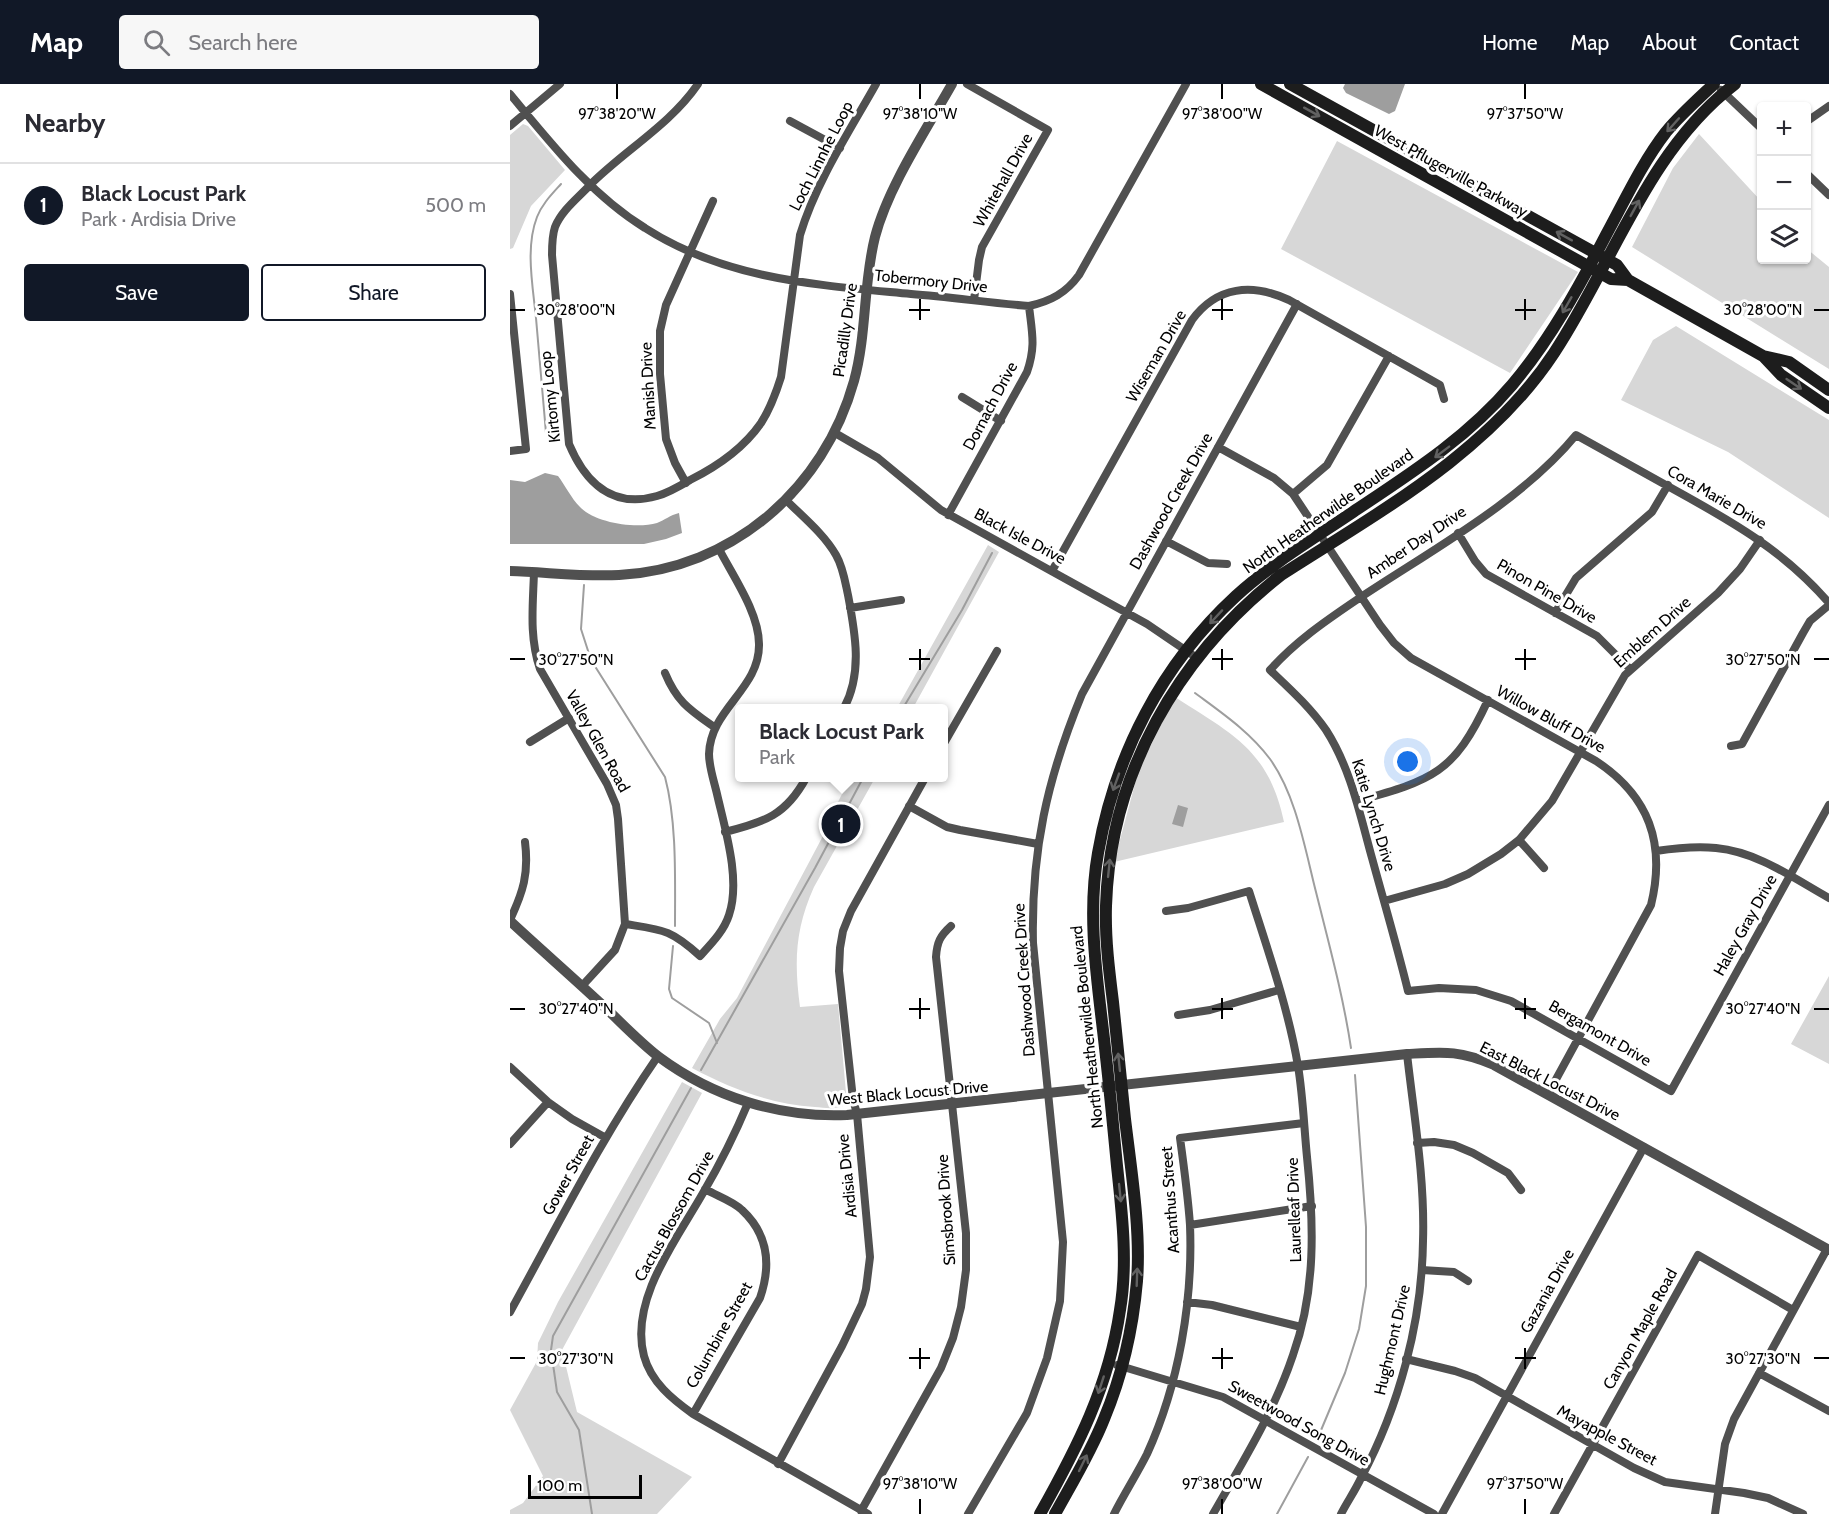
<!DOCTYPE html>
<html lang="en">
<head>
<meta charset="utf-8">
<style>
	body { margin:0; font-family:Cabin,sans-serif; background:#f7f7f7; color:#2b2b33 }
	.controls { position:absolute; right:18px; top:18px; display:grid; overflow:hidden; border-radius:6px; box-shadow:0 2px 4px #0004 }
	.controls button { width:54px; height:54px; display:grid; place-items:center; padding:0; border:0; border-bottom:2px solid #e1e1e2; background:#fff; color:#2b2b33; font:30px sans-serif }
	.scale { position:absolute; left:18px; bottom:15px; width:114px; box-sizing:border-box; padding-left:6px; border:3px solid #000; border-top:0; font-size:16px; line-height:21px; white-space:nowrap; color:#000; -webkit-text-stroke:4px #fff; paint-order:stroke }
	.you { position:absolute; left:898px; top:678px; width:21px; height:21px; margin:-15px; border:4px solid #fff; border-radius:50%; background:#1a73e8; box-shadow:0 0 0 9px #1a73e833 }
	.badge { display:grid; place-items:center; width:39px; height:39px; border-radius:50%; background:#111827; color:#fff; font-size:20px; font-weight:700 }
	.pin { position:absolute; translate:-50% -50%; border:3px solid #fff; box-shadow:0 2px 6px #0006 }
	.popup { position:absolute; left:225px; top:620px; width:213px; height:78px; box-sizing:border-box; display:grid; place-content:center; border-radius:6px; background:#fff; filter:drop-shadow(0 2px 4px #0005); font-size:20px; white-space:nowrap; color:#7c7c81 }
	.popup b { font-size:22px; color:#2b2b33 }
	.popup::after { content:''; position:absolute; left:50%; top:100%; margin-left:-12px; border:12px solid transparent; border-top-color:#fff }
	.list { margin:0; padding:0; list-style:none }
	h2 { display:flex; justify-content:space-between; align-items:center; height:78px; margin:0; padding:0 24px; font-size:26px }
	h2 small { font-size:20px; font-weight:400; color:#7c7c81 }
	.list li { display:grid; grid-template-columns:39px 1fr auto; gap:18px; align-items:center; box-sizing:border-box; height:84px; padding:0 24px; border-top:2px solid #e1e1e2 }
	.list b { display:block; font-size:22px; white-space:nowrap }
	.list p { margin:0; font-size:20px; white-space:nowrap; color:#7c7c81 }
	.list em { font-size:20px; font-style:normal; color:#7c7c81 }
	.actions { display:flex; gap:12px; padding:18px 24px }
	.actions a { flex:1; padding:14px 0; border:2px solid #111827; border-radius:6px; text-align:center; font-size:21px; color:#111827 }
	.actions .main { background:#111827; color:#fff }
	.icon { flex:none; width:33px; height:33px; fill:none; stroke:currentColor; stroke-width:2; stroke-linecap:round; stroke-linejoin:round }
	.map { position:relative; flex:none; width:1319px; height:1430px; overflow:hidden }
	header { display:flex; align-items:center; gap:36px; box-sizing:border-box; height:84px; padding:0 30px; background:#111827; color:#fff }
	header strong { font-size:28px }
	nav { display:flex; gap:33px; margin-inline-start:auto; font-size:21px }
	.search { width:420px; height:54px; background:#f7f7f7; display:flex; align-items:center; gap:15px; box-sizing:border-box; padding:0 21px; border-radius:6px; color:#7c7c81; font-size:22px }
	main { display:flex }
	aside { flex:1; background:#fff }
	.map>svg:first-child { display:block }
</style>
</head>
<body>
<header>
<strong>Map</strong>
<div class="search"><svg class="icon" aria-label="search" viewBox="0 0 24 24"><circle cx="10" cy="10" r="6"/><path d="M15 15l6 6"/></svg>Search here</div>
<nav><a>Home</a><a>Map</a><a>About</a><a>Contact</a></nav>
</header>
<main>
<aside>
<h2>Nearby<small></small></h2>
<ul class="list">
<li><span class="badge">1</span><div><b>Black Locust Park</b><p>Park · Ardisia Drive</p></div><em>500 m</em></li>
</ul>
<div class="actions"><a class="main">Save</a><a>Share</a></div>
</aside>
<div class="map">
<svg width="1319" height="1430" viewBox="0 0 1319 1430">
	<rect width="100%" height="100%" fill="#fff"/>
	<path fill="#d7d7d7" d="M13,40L18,42L55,86L21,122L3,164L0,165V51Z
		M1189,50L1251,117L1252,176H1296L1297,165L1319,183V285L1122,163L1163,84Z
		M827,57L1068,188L1000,289L771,165Z
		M1166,242L1319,336V434L1218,368L1111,316L1143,256Z
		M478,461L489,468L403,624H387Z
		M665,613C722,650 759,666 774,738L604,778L629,685Z
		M349,694H365L304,803C285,845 284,878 290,923L328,920L337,1020C328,1026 316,1024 305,1023C260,1020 222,1005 182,984L210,935L227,914L314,750L317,751L327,731L323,728L339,696L347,697Z
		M1319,892V980L1281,960Z
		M172,998L192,1009L52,1266L67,1328L182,1393L147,1430H0V1426L13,1419L33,1392L0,1326L27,1277L28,1259L48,1218Z"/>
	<path fill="#9e9e9e" d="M835,0H895L885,27L879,30L836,9L833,4Z
		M35,389L48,392C55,401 61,414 70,423C85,439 126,445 147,439C155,436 160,431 169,429L172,449L156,455L134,460H0V396L15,398Z
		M668,721L678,724L673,743L662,740Z"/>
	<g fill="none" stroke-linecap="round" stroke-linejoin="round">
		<path stroke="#9e9e9e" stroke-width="2" d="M36,349C33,311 29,272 26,234C23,203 15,164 27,133C32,120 42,110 51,100
			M74,501L71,545L81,576L155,693C167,738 165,795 165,842
			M685,609C712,629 740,648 760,675C786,711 795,765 806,808C819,860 833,911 841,964
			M393,624L452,526L482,469
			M163,862L159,905L162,914L199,939L207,959
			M191,986L305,784L353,694
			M809,1351L835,1289L849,1245L856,1202V1143L845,991
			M82,1430L69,1346L47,1308L41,1266L43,1252L181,1004
			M767,1430L798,1373"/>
		<path stroke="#505050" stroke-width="8" d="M188,0C160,41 115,66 80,101C68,114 52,126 45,143C42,152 42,161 42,171L59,360C75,398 102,425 147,412C158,409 170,402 180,396C208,382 233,365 251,339C260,325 266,309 271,293L290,151C306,98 339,48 366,0
			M457,0L538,46L472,163L469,176L464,216
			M1211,6L1252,45
			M0,10C40,58 81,111 135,144C216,196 308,201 401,210C441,213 480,219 519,222C541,217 556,209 569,191L676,0
			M280,37L330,64
			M1296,38L1319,22
			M0,42L50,0
			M1296,89L1319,111
			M0,210L16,365L0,367
			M452,313L491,337
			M325,349L368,374L431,426L637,540L687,574
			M708,363L764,394L783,410L870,541L884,559L901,574L1086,677C1139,712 1156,759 1141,821L1038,1010
			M176,399L165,379L156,355L150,290V247L156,221L203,117
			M783,410L817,381L879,272
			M276,416C293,433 314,450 326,471C333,483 335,497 338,511C345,548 353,589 334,624
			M438,431L517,288C526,262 522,249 519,222
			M948,449L965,477L976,490L1087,552L1120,585
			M656,457L698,479L717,480
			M542,487L682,236C707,202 742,199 779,216L930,301L934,315
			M24,488C23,521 19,553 30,585L97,700L106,721L108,735L115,840L105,866L72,902
			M1319,519C1274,467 1223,438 1163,405C1131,387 1098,369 1066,351C1010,419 918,468 845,517C814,538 785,558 760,586C780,605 800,623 816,646C841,685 850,731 862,774C874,818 887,862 898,907L929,904L966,906L1001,917L1161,1007L1319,721
			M340,524L391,516
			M1045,529L1066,494L1142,428L1158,401
			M155,589C167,618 180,626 204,643
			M20,658L59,634
			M433,661L487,567
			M1221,662L1232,660L1293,549L1300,537L1319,521
			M847,717C922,696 944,690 978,616
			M399,722L437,743L450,746L528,760
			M215,748C255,738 276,731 296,694
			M1009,756L1034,784
			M1146,767C1166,764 1186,762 1206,764C1248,768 1283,794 1319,814
			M874,817L935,800L958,790L991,770L1009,756L1042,717L1115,591L1208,509L1230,485L1250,456
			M656,827L678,824L739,807C757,864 778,923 788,982C793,1012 794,1043 797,1073C804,1140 806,1207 783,1271C764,1328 732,1379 703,1430
			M0,836C13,808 19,790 15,758
			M115,840C153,846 160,845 190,872C201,860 214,847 219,831C231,796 215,745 207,710C204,697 199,683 199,670C200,625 250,605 249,560C249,529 223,492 209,465
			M668,931L700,926L769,906
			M0,983L38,1018L62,1035L96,1054
			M238,1019C225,1050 210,1080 193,1109C167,1155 119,1216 134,1272C141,1298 162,1315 183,1330L358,1430
			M907,1059L924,1058L944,1061L963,1069L998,1089L1011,1106
			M0,1060L38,1018
			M680,1141L802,1122
			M912,1186L944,1188L958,1197
			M677,1218L702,1221L791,1243
			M0,1228C48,1141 92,1053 148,972
			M896,1275L945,1287L965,1294L1124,1384L1155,1398L1234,1409L1258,1414L1293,1430
			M607,1281L713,1313L924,1430
			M1249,1289L1319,1327
			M183,1330L250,1214C261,1182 259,1151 232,1126C223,1117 207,1112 195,1105
			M268,1380L332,1262L352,1220L356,1205L360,1173L347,1030L343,1015L329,887L330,864L333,847L341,827L415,694
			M351,1427L431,1284L443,1254L451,1223L456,1186V1149L426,873C427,858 430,852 441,842
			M458,1430L517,1329L537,1274L550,1217L553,1158L523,859C521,767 537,695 572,610L787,220
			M604,1430C614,1410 627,1390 637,1370C669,1300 683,1217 680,1141C678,1112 674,1083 670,1054L794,1039
			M831,1430C837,1418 845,1407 851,1394C889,1323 912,1238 913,1157C915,1095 904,1032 897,970
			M932,1430L1134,1063
			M1044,1430L1188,1171L1283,1226
			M1205,1430L1215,1360L1224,1335L1317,1165"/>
		<path stroke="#505050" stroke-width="10" d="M0,487C36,488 73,493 109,491C222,485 314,405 344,297C357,250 353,200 365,153C378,103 416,46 442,0
			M0,837C29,864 59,890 88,917C108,935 127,956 149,973C203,1013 269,1034 337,1031L897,970C934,968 949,966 984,981L1319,1166"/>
		<path stroke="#1d1d1d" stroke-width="12" d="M751,0L1101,195L1118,196L1253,272L1279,278L1319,306
			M780,0L1107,181L1118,196
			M1254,273L1271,291L1319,324
			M530,1430C567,1364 599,1302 610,1226C618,1179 612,1129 607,1082C603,1040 599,998 594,955C587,894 577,831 588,769C605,671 652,580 726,512C761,480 803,455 843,428C900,390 957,354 1002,301C1040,256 1069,203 1096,151C1115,116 1132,79 1156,48C1170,31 1188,15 1204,0
			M545,1430C562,1399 581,1368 594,1335C612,1292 623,1243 627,1197C631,1146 621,1085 615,1035C611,996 607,957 603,918C599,886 595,854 596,822C600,689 668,572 771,491C869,428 979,368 1044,269C1103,180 1137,67 1225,0"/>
	</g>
	<defs><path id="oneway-shaft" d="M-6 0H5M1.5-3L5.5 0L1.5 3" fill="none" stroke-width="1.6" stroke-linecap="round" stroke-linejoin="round" transform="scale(1.5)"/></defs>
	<g stroke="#616161">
		<use href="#oneway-shaft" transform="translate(802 28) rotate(29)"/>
		<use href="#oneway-shaft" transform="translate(1163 41) rotate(132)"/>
		<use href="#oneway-shaft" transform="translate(1125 124) rotate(-61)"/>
		<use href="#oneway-shaft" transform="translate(1054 152) rotate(-151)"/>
		<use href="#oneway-shaft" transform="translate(1057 221) rotate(120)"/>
		<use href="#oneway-shaft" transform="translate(1284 300) rotate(34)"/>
		<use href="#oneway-shaft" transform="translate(932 368) rotate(143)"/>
		<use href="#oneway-shaft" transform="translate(706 533) rotate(133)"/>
		<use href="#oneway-shaft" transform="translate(606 698) rotate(110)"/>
		<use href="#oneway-shaft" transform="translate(599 784) rotate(-84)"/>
		<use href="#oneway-shaft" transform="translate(609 978) rotate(-96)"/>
		<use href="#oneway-shaft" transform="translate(610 1109) rotate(84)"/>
		<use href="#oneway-shaft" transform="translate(627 1193) rotate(-88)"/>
		<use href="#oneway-shaft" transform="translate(591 1301) rotate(108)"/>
		<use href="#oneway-shaft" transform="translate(573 1379) rotate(-64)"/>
	</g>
	<path fill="none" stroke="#000" stroke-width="2" d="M107,0V15M410,0V15M712,0V15M1015,0V15M410,215V236M712,215V236M1015,215V236M0,226H15M399,226H420M702,226H723M1005,226H1026M1304,226H1319M410,565V586M712,565V586M1015,565V586M0,575H15M399,575H420M702,575H723M1005,575H1026M1304,575H1319M410,914V935M712,914V935M1015,914V935M0,925H15M399,925H420M702,925H723M1005,925H1026M1304,925H1319M410,1264V1285M712,1264V1285M1015,1264V1285M0,1274H15M399,1274H420M702,1274H723M1005,1274H1026M1304,1274H1319M410,1415V1430M712,1415V1430M1015,1415V1430"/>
	<g text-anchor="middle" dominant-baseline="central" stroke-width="6" stroke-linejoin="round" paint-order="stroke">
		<g font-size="16" fill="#000" stroke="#fff">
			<text transform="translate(311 72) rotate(-63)">Loch Linnhe Loop</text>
			<text transform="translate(941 87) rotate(29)">West Pflugerville Parkway</text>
			<text transform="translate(493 96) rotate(-61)">Whitehall Drive</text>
			<text transform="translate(421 197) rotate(6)">Tobermory Drive</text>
			<text transform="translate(335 246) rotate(-82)">Picadilly Drive</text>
			<text transform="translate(646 272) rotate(-60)">Wiseman Drive</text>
			<text transform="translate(138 302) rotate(-93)">Manish Drive</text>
			<text transform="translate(40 313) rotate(-96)">Kirtomy Loop</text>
			<text transform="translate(480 322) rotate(-62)">Dornach Drive</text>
			<text transform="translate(1207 413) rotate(30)">Cora Marie Drive</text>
			<text transform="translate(661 417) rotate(-61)">Dashwood Creek Drive</text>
			<text transform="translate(818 427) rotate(-35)">North Heatherwilde Boulevard</text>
			<text transform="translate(510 452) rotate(28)">Black Isle Drive</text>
			<text transform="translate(906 458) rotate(-34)">Amber Day Drive</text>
			<text transform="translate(1037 507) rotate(30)">Pinon Pine Drive</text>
			<text transform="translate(1142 548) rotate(-42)">Emblem Drive</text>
			<text transform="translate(1041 635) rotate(29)">Willow Bluff Drive</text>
			<text transform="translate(88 657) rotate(61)">Valley Glen Road</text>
			<text transform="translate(864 731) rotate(73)">Katie Lynch Drive</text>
			<text transform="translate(1235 841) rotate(-61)">Haley Gray Drive</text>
			<text transform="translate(514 896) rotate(-94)">Dashwood Creek Drive</text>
			<text transform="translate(577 943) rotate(-96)">North Heatherwilde Boulevard</text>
			<text transform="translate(1090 949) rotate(30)">Bergamont Drive</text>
			<text transform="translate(1040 997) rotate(27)">East Black Locust Drive</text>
			<text transform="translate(398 1009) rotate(-5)">West Black Locust Drive</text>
			<text transform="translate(58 1091) rotate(-61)">Gower Street</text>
			<text transform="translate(337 1092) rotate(-96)">Ardisia Drive</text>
			<text transform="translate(660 1116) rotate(-94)">Acanthus Street</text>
			<text transform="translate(436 1126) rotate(-94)">Simsbrook Drive</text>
			<text transform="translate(784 1126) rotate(-92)">Laurelleaf Drive</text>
			<text transform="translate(164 1132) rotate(-61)">Cactus Blossom Drive</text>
			<text transform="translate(1037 1207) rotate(-61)">Gazania Drive</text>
			<text transform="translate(1130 1245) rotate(-61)">Canyon Maple Road</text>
			<text transform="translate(209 1251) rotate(-61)">Columbine Street</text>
			<text transform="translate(882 1256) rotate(-77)">Hughmont Drive</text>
			<text transform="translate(789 1339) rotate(29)">Sweetwood Song Drive</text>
			<text transform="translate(1097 1351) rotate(28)">Mayapple Street</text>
		</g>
	</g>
	<g font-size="15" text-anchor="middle" fill="#000" stroke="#fff" stroke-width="6" stroke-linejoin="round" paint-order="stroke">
		<text x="107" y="35">97°38'20"W</text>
		<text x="410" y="35">97°38'10"W</text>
		<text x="712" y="35">97°38'00"W</text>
		<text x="1015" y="35">97°37'50"W</text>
		<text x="66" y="231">30°28'00"N</text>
		<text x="1253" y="231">30°28'00"N</text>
		<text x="66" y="581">30°27'50"N</text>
		<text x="1253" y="581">30°27'50"N</text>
		<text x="66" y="930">30°27'40"N</text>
		<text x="1253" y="930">30°27'40"N</text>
		<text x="66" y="1280">30°27'30"N</text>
		<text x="1253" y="1280">30°27'30"N</text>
		<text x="410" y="1405">97°38'10"W</text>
		<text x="712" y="1405">97°38'00"W</text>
		<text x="1015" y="1405">97°37'50"W</text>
	</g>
</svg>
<div class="controls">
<button>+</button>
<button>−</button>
<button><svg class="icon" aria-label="layers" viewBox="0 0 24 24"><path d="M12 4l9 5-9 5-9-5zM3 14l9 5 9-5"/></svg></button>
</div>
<div class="scale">100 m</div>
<div class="you"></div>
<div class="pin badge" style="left:331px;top:740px">1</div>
<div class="popup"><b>Black Locust Park</b>Park</div>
</div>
</main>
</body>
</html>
